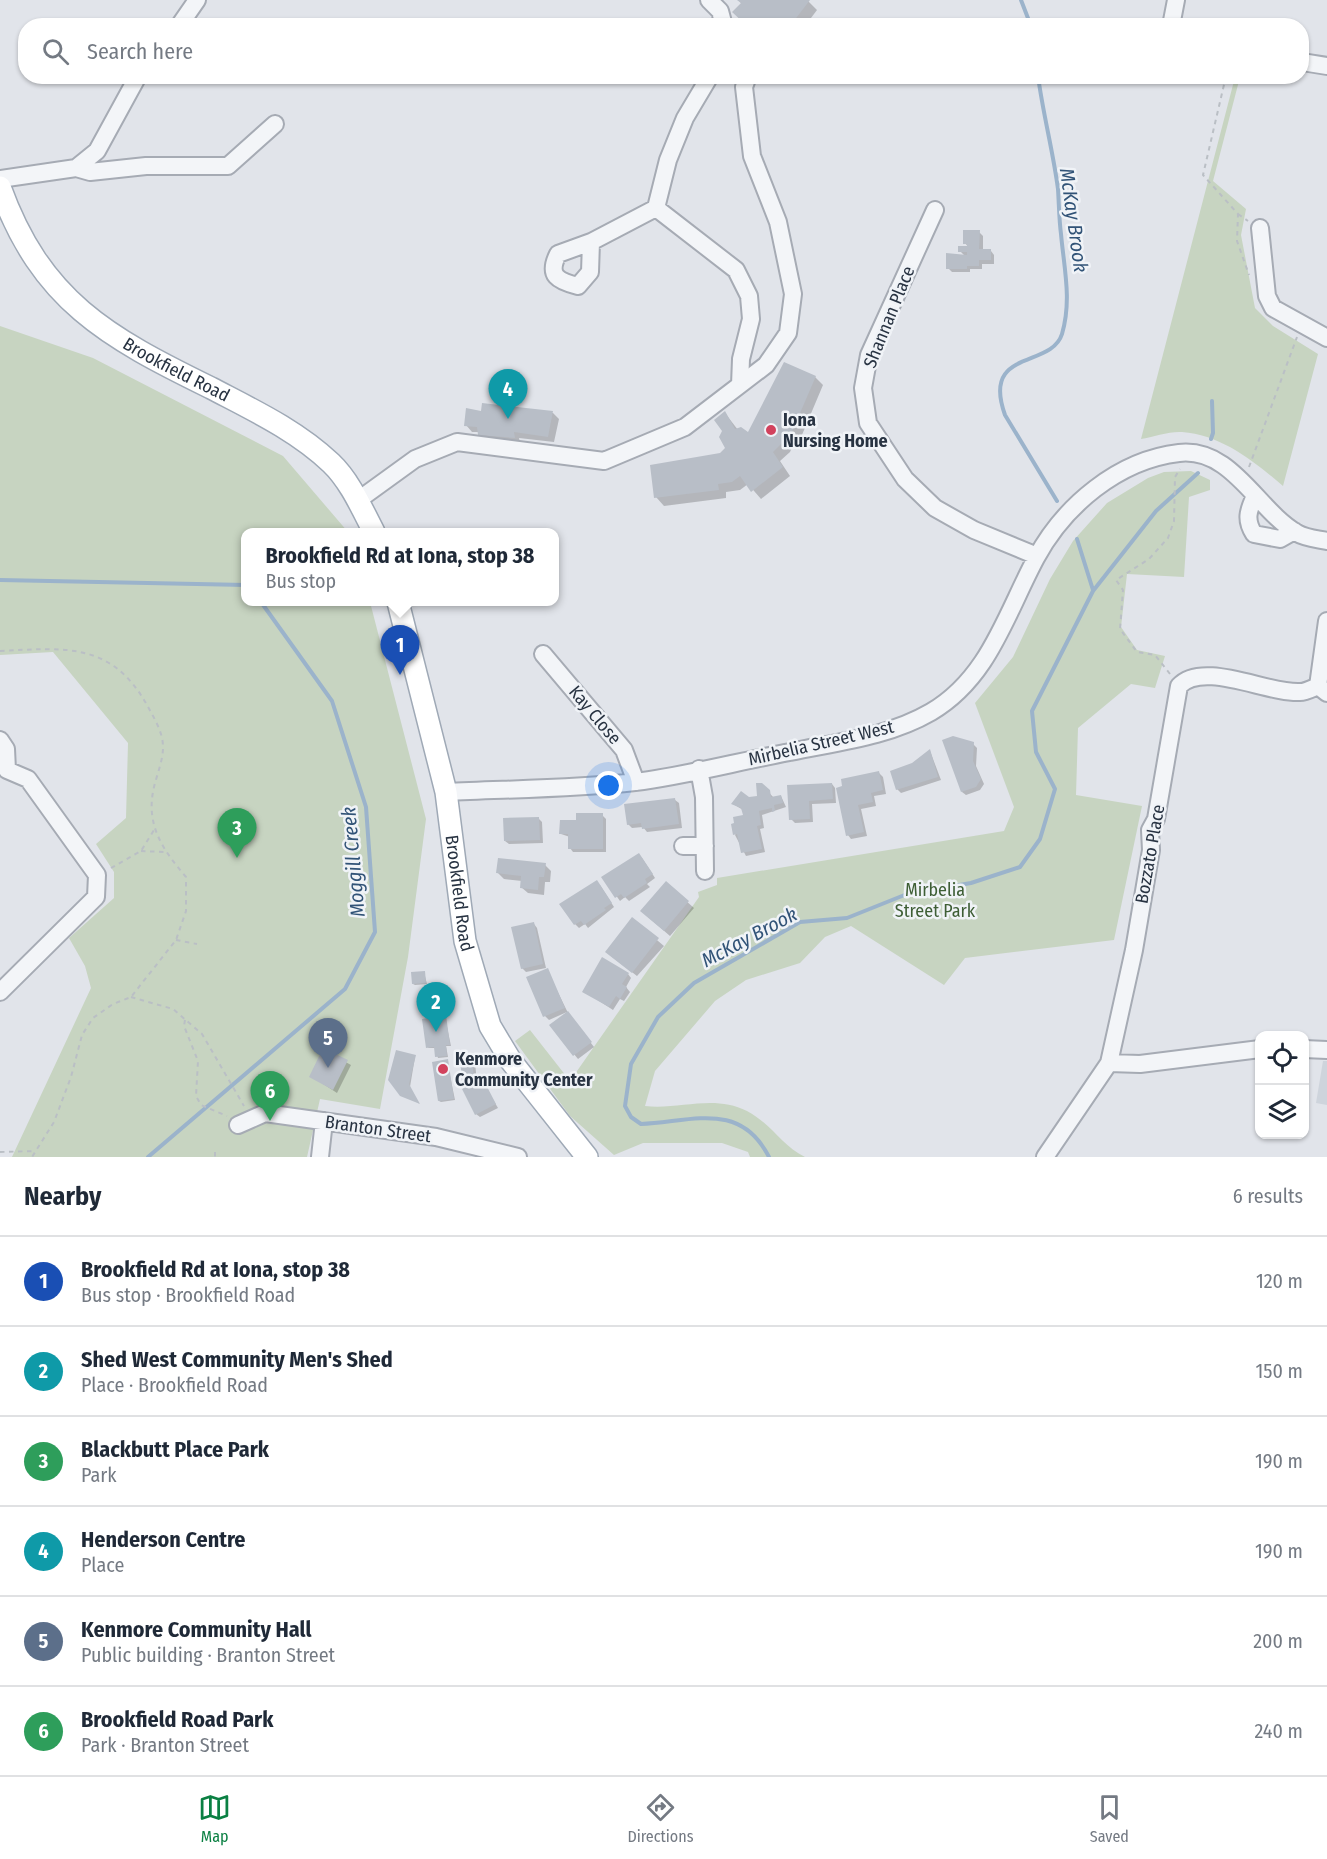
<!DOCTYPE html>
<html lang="en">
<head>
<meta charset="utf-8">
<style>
	body { margin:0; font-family:"Fira Sans Condensed",sans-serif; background:#f6f6f7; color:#1f2937 }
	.controls { position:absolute; right:18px; bottom:18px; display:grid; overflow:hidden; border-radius:12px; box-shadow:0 2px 4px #0004 }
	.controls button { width:54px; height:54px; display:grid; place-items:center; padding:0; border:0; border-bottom:2px solid #e0e1e3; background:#fff; color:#1f2937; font:30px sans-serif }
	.you { position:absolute; left:609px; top:786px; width:21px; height:21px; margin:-15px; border:4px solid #fff; border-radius:50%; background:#1a73e8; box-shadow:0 0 0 9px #1a73e833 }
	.badge { display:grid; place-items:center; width:39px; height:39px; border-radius:50%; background:#0b8043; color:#fff; font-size:20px; font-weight:700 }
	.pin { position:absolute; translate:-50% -50px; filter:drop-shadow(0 2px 3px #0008) }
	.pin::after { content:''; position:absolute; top:32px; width:21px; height:18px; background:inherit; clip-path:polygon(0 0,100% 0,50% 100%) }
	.popup { position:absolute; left:241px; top:528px; width:318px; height:78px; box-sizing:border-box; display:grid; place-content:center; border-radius:12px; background:#fff; filter:drop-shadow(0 2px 4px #0005); font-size:20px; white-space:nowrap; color:#747a83 }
	.popup b { font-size:22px; color:#1f2937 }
	.popup::after { content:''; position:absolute; left:50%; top:100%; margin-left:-12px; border:12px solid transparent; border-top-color:#fff }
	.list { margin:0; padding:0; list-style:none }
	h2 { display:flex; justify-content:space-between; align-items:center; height:78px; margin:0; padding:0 24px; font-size:26px }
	h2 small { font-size:20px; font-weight:400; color:#747a83 }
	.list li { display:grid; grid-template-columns:39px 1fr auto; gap:18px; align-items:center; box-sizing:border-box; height:90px; padding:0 24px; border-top:2px solid #e0e1e3 }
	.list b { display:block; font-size:22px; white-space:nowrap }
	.list p { margin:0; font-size:20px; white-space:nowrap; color:#747a83 }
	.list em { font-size:20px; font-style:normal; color:#747a83 }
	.icon { flex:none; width:33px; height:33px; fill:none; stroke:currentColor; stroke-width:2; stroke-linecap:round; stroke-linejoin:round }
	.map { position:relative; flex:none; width:1327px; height:1157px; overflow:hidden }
	.search { position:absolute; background:#fff; box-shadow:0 2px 4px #0004; left:18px; right:18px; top:18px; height:66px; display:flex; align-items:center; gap:15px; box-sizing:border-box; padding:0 21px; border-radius:24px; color:#747a83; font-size:22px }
	.sheet { height:618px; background:#fff }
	nav { display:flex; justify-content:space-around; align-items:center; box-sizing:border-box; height:84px; border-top:2px solid #e0e1e3; background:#fff; font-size:16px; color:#747a83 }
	nav a { display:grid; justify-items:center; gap:3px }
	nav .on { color:#0b8043 }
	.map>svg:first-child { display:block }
</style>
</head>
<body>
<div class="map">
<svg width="1327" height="1157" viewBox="0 0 1327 1157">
	<rect width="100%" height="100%" fill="#e1e4ea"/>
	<path fill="#ced4dc" d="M1323,1061H1327V1105L1316,1103Z"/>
	<path fill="#c7d4c1" d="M1235,77H1240L1213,181L1246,209L1241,235L1255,308L1273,326L1318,354L1283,486C1255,462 1222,435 1182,432C1170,431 1153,437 1141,439Z
		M0,326L93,358L283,456L348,532H246V602H370L426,819L408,957L380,1109L320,1099L307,1157H12L91,988L85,966L69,938L114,898V872L96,844L126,818L128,743L53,652L0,655Z
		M1191,471L1210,480V490L1189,497L1184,577L1127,574L1121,627L1137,650L1165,656L1155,688L1131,684L1078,728L1076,795L1142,806L1114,940L965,958L944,985L851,926L825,937L800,963L746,980L715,1001L655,1071L645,1106C679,1110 714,1094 747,1111C773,1125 781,1145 805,1157H750L748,1152L722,1143H643L614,1155L570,1116L515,1041L530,1030L570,1081L699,897L698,892L717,885V878L1004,831L1014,807L975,703L1013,657L1050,579L1073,541L1107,503L1148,478L1164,472Z"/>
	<path fill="#0003" d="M738,0H807L817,10L805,26H748L742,4Z
		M979,232L983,236V251H991L994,255V264H982V269H970V272H952L948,268L965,256L960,251L969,248L965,243Z
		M815,377L823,385L799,442L795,441L790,452L780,461L790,476L761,499L748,484L740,490L726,492V498L664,506L656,497L721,455L727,448L723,431L725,413L738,430L749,435Z
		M483,412L553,413L559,419L554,442L519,438L520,443L485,441L479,432H472L466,425Z
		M973,744L977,748L976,766L984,784L980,790L966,795L962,792Z
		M930,751L941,780L901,793L897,789L913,765Z
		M879,773L883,777L886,794L874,796L876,806L861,809L867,836L851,839L848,835L844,787Z
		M761,784L774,798L781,796L786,807L762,815L764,828L760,829L765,852L746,856L735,835L745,816L743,810L733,804L759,797Z
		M832,784L835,788L836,803L812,804L813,822L795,823L791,819L789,787Z
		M675,800L679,803L682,828L647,832L643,827L632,828L628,824Z
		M602,815L606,819V852H573L570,848V837L561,834Z
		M538,818L542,822L543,843L509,844L505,841Z
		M642,858L655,878L647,884L650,887L629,901L625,897L620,901L603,877Z
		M545,865L551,871L550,882H545L544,895L528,893L521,887L522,881L504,879L498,873Z
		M666,883L694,908L670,936L648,917Z
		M600,885L614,907L588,928L585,924L579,928L575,924Z
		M633,920L664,946L637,976L611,956Z
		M534,924L537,928L546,968L526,972L522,968Z
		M547,970L568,1013L594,1047L578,1059L551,1026L567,1012L549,1020L545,1016Z
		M424,972L427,984L415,985L413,984Z
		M628,974L631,978L626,987L630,992L624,1001L620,999L613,1010L584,991Z
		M445,1017L451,1046H446L448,1057L438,1058L435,1048H428Z
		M324,1050L351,1065L337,1093L311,1076Z
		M415,1057L410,1087L403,1097Z
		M471,1059L475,1063L477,1082L468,1083L464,1079Z
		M447,1061L455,1100L441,1102L439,1101Z
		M482,1081L498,1108L480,1117L476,1114Z"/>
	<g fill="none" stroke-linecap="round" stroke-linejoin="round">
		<path stroke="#9bb3cb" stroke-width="4" d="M1021,0L1031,26
			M1038,76C1043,114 1053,151 1058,189C1059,204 1059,219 1061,234C1064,268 1072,300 1062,334C1051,369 981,348 1005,415L1057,501
			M1211,439L1213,433L1212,401
			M1077,539L1093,590
			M0,580L246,585
			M148,1157L345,989L375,932L366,807L332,701L261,602
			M769,1157C740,1100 691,1122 641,1124L631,1117L625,1106L631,1064L658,1017L694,983L800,922L847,918L907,894L971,883L1020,867L1040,839L1055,789L1036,752L1032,711L1093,591L1156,511L1198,473"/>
	</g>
	<path fill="#b8bec7" d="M737,0H810L790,26H747L732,12L741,3Z
		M963,230H980L979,249H991V260H979V266H967V269H946V253L967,255V252H958V246H967V244H963Z
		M784,362L816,376L791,434L786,433L782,443L773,452L783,467L751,492L740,476L732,482L718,484L719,490L654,498L650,465L720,453L725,448L719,437L722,431L714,420L725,411L735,429L741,427L748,432Z
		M482,403L553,411L548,437L514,432L515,438L478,435L477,427L464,426L466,408L481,411Z
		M953,736L974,742L973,761L981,779L976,787L961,792L942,740Z
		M930,749L938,777L896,790L890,771L912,763Z
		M879,771L883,790L871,793L873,802L858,805L864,832L846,836L836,788L842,786L841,779Z
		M756,783H762L770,790L771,797L781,795L783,803L774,805L775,811L772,812V808L759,811L761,825L757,826L762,849L741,853L737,834L733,835L731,824L734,823L733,817L743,815L741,808L731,804L741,791L749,797L757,796Z
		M832,783L833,799L809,801L810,819L789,820L787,785Z
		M675,798L679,824L642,829L641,823L627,825L624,804Z
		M576,813H603V849H568V834H559L560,820H576Z
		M539,817L540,840L504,841L503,818Z
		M639,853L653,874L645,879L647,883L624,898L621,894L615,898L601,877Z
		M498,858L546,863L544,877H539L538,890L520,888L521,876L496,873Z
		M597,880L612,903L604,908L606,910L584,925L581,921L574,925L559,904Z
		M666,881L689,901L664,931L640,911Z
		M632,917L659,938L632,973L605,952Z
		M534,922L543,964L521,969L511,927Z
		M602,957L629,973L622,984L627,987L620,999L616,996L609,1007L582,992Z
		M548,968L565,1008L543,1017L526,977Z
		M425,971L426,983L412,984L411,972Z
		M568,1011L592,1042L573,1056L549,1025Z
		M446,1015L450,1045H446L447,1056L435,1057L434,1047L426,1048L422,1019Z
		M323,1048L348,1060L333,1090L309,1077Z
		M396,1050L416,1055L409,1084L420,1104L400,1096L388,1080Z
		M472,1058L474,1079L462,1080L460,1059Z
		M448,1059L454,1099L438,1101L432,1062Z
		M483,1079L496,1104L475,1115L462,1089Z"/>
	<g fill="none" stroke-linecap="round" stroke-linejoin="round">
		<defs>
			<path id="minor" d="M709,0L720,11L724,26
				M179,26L197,0
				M1171,26L1176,0
				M1302,62L1327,66
				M710,76L685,118L668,160L656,208L736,270L749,296L751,319L741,359L740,385
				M76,168L90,172L146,166H228L275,124
				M0,179L76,168L97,151L138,76
				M935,210L869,355L863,388L868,423L905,479L935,508L974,530L1037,556
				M1260,228L1267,296L1273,308L1327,338
				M591,242L558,254C547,276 558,281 578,286L590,272L591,242L656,208
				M1255,496C1248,511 1245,520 1254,534L1280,539L1294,531
				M357,501L415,459L457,442L604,461L685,427L766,365L788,333L793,294L778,222L752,156L744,87L748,76
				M543,654L624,750L636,782
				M1318,686L1327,621
				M0,740L6,749L7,770L28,779L97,875L96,897L0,992
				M699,769L704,797L705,871
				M446,792C508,789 572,789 635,782C685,776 740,761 790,752C837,742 888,737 931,712C989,678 1006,614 1036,558C1064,506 1118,460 1179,453C1232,447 1257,510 1297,533C1305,538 1318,539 1327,541
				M683,846H705
				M1304,1049L1327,1050
				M1109,1063L1140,1064L1260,1049
				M238,1125L265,1113L436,1137L518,1157
				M320,1157L324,1121
				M1045,1157L1109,1063L1134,950L1151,850L1150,830L1156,819L1179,686C1203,660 1268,694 1300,692C1306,692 1313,688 1318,686L1327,693"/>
			<g id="major">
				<path id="s1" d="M0,187C41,301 107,337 211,388C253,410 296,430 331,463C350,481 362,509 374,532"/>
				<path id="s2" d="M398,602L446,792L465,941L490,1026L511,1061L587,1157"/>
			</g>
		</defs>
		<use href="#minor" stroke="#a6abb4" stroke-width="20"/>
		<use href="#major" stroke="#9fa9b6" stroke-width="24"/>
		<path stroke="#babfc5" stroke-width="2" stroke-dasharray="4.5 4.5" stroke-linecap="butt" d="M1226,76L1203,175L1238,214L1237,241L1249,275
			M1238,214L1248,221
			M1249,467L1297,337
			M0,651C64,648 111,641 147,705C154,718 163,732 163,747C163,761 157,774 154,787C145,825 163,850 186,877V911L176,940L131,997L113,1004L93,1018L82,1035L71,1077L54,1122L32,1157
			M1170,674L1155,655L1137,652L1120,629L1123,590L1116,580L1149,559L1168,538L1174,521L1175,477L1180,469
			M141,851L164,852
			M111,868L141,851L154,830
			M176,940L197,944
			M131,997L173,1009L202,1034L244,1106
			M185,1020L184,1026L198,1061L196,1096L201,1105L227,1116
			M0,1152L36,1151
			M215,1152V1157"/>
		<use href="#minor" stroke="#f3f5f8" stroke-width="16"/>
		<use href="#major" stroke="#fff" stroke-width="21"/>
	</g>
	<g fill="#d2425d" stroke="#f0f3f7" stroke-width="2">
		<circle cx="771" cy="430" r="6"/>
		<circle cx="443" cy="1069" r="6"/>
	</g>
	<g text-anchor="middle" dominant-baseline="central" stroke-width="5" stroke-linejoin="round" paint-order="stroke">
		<g font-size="18" fill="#283342" stroke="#f0f3f7">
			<text transform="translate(889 317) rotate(-68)">Shannan Place</text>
			<text stroke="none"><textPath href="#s1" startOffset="262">Brookfield Road</textPath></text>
			<text transform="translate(595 715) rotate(50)">Kay Close</text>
			<text transform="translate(821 743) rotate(-13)">Mirbelia Street West</text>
			<text transform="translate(1150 854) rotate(-80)">Bozzato Place</text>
			<text stroke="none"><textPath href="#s2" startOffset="298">Brookfield Road</textPath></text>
			<text transform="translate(378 1129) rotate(8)">Branton Street</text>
		</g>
		<g font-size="18" font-weight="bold" fill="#283342" stroke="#f0f3f7" text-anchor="start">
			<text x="783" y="420">Iona<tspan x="783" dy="21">Nursing Home</tspan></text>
			<text x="455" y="1059">Kenmore<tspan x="455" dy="21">Community Center</tspan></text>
		</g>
		<g font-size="18" fill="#3e5e35" stroke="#f0f3f7">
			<text x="935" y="890">Mirbelia<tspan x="935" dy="21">Street Park</tspan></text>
		</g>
		<g font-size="20" font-style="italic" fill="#315377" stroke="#f0f3f7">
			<text transform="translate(1074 220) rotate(82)">McKay Brook</text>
			<text transform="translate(353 862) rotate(-95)">Moggill Creek</text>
			<text transform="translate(749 937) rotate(-28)">McKay Brook</text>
		</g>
	</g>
</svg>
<div class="controls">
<button><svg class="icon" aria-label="locate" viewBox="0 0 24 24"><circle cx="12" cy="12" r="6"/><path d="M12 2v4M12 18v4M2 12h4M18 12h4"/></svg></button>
<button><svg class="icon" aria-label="layers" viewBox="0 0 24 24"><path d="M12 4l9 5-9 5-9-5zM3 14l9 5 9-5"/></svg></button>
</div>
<div class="you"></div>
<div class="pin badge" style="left:400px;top:675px;background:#1a4fb4">1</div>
<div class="popup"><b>Brookfield Rd at Iona, stop 38</b>Bus stop</div>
<div class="pin badge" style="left:436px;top:1032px;background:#0f9aa8">2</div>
<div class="pin badge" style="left:237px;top:858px;background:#2e9e5b">3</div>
<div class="pin badge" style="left:508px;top:419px;background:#0f9aa8">4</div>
<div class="pin badge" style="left:328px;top:1068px;background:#5c6f8a">5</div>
<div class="pin badge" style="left:270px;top:1121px;background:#2e9e5b">6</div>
<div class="search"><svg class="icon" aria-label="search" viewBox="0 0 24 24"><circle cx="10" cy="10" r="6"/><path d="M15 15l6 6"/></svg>Search here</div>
</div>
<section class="sheet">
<h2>Nearby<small>6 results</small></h2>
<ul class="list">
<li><span class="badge" style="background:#1a4fb4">1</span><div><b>Brookfield Rd at Iona, stop 38</b><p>Bus stop · Brookfield Road</p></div><em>120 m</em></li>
<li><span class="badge" style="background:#0f9aa8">2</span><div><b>Shed West Community Men's Shed</b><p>Place · Brookfield Road</p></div><em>150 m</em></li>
<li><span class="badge" style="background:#2e9e5b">3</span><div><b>Blackbutt Place Park</b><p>Park</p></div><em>190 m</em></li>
<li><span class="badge" style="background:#0f9aa8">4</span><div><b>Henderson Centre</b><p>Place</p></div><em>190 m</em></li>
<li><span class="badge" style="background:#5c6f8a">5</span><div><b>Kenmore Community Hall</b><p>Public building · Branton Street</p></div><em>200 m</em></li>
<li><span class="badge" style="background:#2e9e5b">6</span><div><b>Brookfield Road Park</b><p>Park · Branton Street</p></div><em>240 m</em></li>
</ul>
</section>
<nav>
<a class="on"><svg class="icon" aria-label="map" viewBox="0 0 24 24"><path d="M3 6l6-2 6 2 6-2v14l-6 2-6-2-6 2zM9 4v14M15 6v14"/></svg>Map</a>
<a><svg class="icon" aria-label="directions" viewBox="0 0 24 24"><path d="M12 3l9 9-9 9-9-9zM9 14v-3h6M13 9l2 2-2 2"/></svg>Directions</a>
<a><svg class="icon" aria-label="saved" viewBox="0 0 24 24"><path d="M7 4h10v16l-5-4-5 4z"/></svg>Saved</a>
</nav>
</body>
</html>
